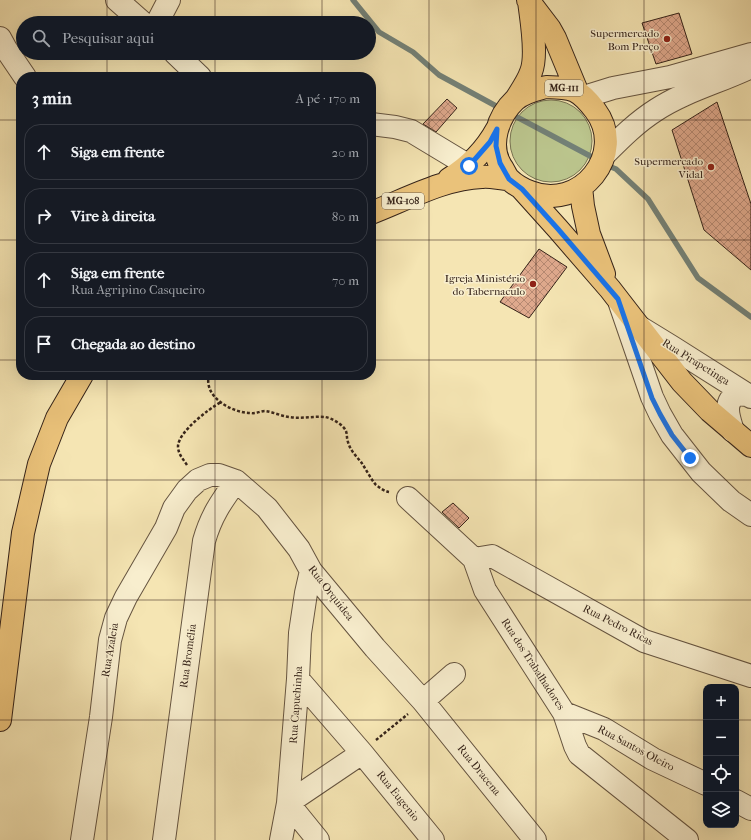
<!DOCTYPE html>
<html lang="pt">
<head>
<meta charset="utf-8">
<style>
	body { margin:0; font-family:"IM FELL French Canon",serif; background:#20242c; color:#f1f3f6 }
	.controls { position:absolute; right:12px; bottom:12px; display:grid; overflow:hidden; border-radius:8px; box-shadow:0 4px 16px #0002 }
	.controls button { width:36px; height:36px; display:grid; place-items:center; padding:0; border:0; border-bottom:1px solid #363941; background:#171b24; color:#f1f3f6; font:20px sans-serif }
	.stop { position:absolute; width:12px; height:12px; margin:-9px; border:3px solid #1a73e8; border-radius:50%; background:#fff }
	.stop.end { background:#1a73e8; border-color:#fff; box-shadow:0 1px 4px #0008 }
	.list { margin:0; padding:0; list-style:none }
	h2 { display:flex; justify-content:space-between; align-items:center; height:52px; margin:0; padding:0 16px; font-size:17px }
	h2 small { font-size:13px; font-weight:400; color:#9ea1a6 }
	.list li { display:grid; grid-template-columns:26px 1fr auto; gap:12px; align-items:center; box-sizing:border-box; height:56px; margin:0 8px 8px; padding:0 8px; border:1px solid #363941; border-radius:16px }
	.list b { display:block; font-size:15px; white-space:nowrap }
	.list p { margin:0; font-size:13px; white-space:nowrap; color:#9ea1a6 }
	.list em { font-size:13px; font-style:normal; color:#9ea1a6 }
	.icon { flex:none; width:22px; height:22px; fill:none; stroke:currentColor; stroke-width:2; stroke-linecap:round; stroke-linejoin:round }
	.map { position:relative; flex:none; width:751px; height:840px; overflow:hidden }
	.search { position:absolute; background:#171b24; box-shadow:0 4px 16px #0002; left:16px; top:16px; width:360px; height:44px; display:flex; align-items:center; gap:10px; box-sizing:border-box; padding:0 14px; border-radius:22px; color:#9ea1a6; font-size:15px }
	.panel { position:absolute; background:#171b24; box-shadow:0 4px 16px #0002; left:16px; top:72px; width:360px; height:308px; border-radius:16px }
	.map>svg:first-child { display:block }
</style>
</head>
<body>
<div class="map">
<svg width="751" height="840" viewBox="0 0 751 840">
	<defs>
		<pattern id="building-cross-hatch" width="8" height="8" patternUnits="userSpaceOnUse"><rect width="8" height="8" fill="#dfa98d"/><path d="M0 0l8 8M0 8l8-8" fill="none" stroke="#b68972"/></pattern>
	</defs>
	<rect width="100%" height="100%" fill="#f5e5b3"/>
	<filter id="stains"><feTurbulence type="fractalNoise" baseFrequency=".005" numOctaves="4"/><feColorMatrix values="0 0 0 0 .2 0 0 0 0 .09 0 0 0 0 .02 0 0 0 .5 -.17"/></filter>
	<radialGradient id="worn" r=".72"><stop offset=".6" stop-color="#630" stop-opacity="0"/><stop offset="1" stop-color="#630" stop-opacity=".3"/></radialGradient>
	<path fill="#bbc58d" stroke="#787453" d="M510 141a41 41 0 1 1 82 0a41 41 0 1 1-82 0Z"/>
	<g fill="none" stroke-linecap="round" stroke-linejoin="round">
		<path stroke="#738076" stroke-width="5.5" d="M353,0L379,32L413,52L439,75L496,106
			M515,116L592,157
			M611,167L616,169L648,199L698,278L751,317"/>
	</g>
	<path fill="url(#building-cross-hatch)" stroke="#352319" d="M679,13L692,54L656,64L642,23Z
		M447,99L457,108L436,132L423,124Z
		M717,102L751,204V270L704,230L672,130Z
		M539,249L567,267L529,318L500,302Z
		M453,503L469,518L459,528L442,512Z"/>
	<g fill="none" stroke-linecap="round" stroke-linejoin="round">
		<defs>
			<path id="minor" d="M117,0L143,23
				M157,23L169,0
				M0,38L6,49L25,77
				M175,53L200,77
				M584,97L613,88L670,77L751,54
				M371,124L395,127L411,131L469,166
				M605,154C621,138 637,122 656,110C685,91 720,82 751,67
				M620,304L652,397L660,414L672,435L701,472L731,501L751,515
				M641,328L672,347L751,397
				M733,431C729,418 722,401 738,394L747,395
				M408,498L474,559L492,556L644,641L751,676
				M474,559L485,590L564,713L575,746L579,754L687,840
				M298,679L362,753L433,840
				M423,701L454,674
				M564,713L604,729L653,759L706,784
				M736,801L751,809
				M288,803L362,753
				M288,803L318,840
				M82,840L101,717L110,640L116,618L126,597L166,528L174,508L187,490L198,480L210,475H219L236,481L267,508L299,549L311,571L375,648L423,701L535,840
				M164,840L204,541C211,516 221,502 236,481
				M281,840L288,803L298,679L300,633L306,593L311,571"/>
			<path id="major" d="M528,0L550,29L555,38L577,91
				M546,87C573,88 578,88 595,110C628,154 580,212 530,192C522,189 515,185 509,179C506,176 504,170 501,166C488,145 498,116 515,100C524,92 535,90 546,87Z
				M516,99C521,91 528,81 531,72C538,55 531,19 529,1
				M449,179C470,166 485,151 497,129
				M581,187L583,206L589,234L604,274
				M522,189L558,229L610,289L682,382L710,411L751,446
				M371,213C405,200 445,178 482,177C491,176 500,179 509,179
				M0,720L23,533L39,464L57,418L82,375"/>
		</defs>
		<use href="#minor" stroke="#655440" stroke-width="24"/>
		<use href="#major" stroke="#352319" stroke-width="24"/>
		<path stroke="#352319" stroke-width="2.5" stroke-dasharray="3 2" stroke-linecap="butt" d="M209,375C203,397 232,413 251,413C256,414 260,411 265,411C273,412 281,416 289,417C301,419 313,416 325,417C331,418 340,423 344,428C348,432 346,437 348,442C350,450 356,456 361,462C366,469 370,478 376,485C380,488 384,491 389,492
			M187,465C183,459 178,454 178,446C179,431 209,409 221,402
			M376,740L408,714"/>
		<use href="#minor" stroke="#f8eece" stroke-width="22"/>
		<use href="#major" stroke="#eac27a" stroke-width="22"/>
	</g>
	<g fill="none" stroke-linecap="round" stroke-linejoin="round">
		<path stroke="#1a73e8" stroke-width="5" d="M469,166L490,142L497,129L496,146L500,163L509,179L522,189L558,229L618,299L652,398L660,414L672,435L690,458"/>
	</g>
	<path fill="none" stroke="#352319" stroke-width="1" stroke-opacity="0.55" d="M107,0V23M215,0V23M322,0V23M429,0V840M536,0V840M644,0V840M107,53V77M215,53V77M322,53V77M0,120H21M371,120H751M0,240H21M371,240H751M0,360H21M371,360H751M107,375V840M215,375V840M322,375V840M0,480H751M0,600H751M0,720H706M736,720H751"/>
	<g fill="#8f2418" stroke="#f8eece" stroke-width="1.5">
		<circle cx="667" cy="39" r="4"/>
		<circle cx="711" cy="167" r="4"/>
		<circle cx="533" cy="284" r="4"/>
	</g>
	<g text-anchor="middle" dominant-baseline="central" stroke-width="3" stroke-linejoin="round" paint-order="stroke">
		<g fill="#f8eece" stroke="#70604f" stroke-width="1">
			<rect x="545" y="80" width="38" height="16" rx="3"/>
			<rect x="382" y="193" width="42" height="16" rx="3"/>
		</g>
		<g font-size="10" font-weight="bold" fill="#352319">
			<text x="564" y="88">MG-111</text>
			<text x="403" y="201">MG-108</text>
		</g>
		<g font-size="11" fill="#352319" stroke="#f8eece" text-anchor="end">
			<text x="659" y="33">Supermercado<tspan x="659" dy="13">Bom Preço</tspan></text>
			<text x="703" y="161">Supermercado<tspan x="703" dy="13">Vidal</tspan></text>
			<text x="525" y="278">Igreja Ministério<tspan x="525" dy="13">do Tabernaculo</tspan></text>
		</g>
		<g font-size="11" fill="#352319" stroke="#f8eece">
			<text transform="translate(696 362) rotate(32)">Rua Pirapetinga</text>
			<text transform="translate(331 593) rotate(52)">Rua Orquidea</text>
			<text transform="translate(618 625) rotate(27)">Rua Pedro Ricas</text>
			<text transform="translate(110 650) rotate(-80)">Rua Azaleia</text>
			<text transform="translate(188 656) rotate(-82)">Rua Bromélia</text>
			<text transform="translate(533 664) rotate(57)">Rua dos Trabalhadores</text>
			<text transform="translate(296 705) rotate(-86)">Rua Capuchinha</text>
			<text transform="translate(636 748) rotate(28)">Rua Santos Oleiro</text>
			<text transform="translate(479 770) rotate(51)">Rua Dracena</text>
			<text transform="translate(398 796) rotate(51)">Rua Eugenio</text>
		</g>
	</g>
	<rect width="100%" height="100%" filter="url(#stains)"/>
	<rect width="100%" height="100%" fill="url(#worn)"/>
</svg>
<div class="controls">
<button>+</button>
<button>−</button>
<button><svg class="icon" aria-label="locate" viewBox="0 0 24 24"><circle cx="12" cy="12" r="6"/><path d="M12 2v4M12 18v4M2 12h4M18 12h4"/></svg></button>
<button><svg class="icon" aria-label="layers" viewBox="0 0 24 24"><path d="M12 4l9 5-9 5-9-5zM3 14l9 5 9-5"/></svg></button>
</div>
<div class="stop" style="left:469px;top:166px"></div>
<div class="stop end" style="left:690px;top:458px"></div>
<div class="search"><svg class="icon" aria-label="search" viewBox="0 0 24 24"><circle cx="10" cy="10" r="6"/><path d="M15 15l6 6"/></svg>Pesquisar aqui</div>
<section class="panel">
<h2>3 min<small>A pé · 170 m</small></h2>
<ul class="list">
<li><svg class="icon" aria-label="ahead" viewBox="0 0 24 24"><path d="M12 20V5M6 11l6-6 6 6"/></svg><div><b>Siga em frente</b></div><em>20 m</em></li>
<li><svg class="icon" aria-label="right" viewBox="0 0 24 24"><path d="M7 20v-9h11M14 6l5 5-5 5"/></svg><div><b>Vire à direita</b></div><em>80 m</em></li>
<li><svg class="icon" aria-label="ahead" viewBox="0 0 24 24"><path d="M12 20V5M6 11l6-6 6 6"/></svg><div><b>Siga em frente</b><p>Rua Agripino Casqueiro</p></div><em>70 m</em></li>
<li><svg class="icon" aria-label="arrive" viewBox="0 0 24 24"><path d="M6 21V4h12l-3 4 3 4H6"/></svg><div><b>Chegada ao destino</b></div></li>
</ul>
</section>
</div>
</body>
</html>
